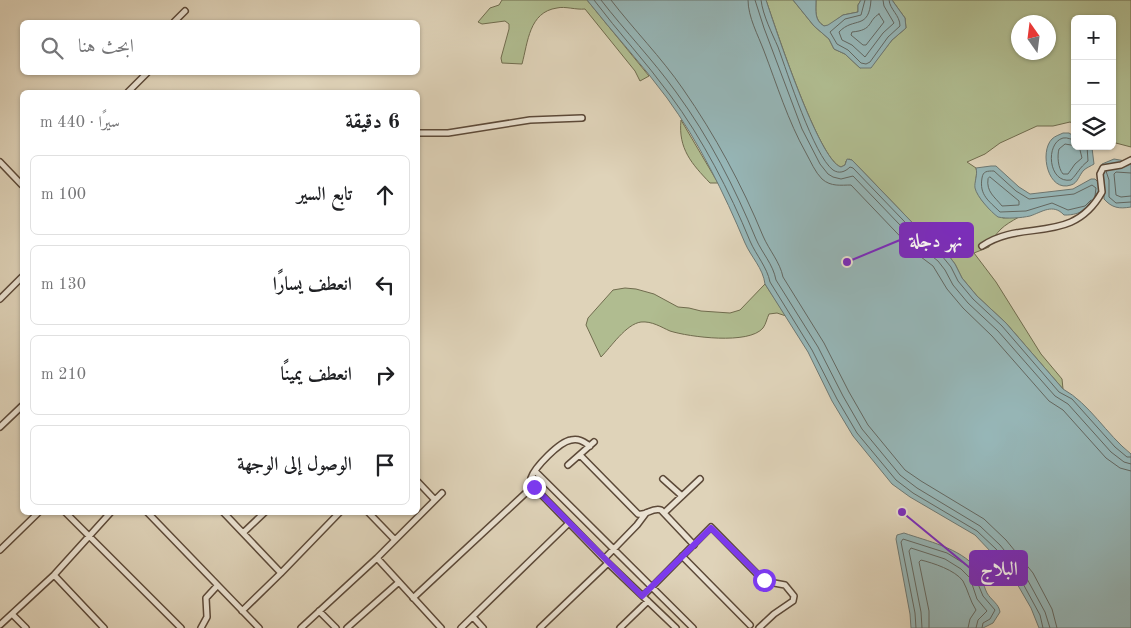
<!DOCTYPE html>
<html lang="ar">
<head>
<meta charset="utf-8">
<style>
	body { margin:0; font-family:"Old Standard TT",Amiri,serif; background:#f6f6f6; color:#202124; direction:rtl }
	.controls { position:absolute; right:15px; top:15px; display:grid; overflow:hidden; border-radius:8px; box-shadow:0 1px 4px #0004 }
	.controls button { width:45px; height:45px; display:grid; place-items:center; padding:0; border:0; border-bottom:1px solid #e0e0e0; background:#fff; color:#202124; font:25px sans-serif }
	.compass { position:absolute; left:1011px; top:15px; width:45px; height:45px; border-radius:50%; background:#fff; box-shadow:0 1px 4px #0004; rotate:346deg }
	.stop { position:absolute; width:15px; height:15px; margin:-11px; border:4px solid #7c3aed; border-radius:50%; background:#fff }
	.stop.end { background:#7c3aed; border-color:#fff; box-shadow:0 1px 5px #0008 }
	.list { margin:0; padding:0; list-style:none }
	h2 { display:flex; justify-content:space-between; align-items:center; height:65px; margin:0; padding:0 20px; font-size:21px }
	h2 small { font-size:16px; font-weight:400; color:#757577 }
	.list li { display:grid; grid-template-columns:32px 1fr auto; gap:15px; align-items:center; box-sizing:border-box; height:80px; margin:0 10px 10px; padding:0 10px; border:1px solid #e0e0e0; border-radius:8px }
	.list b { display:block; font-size:19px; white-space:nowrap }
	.list em { font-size:16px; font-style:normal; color:#757577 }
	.icon { flex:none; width:28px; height:28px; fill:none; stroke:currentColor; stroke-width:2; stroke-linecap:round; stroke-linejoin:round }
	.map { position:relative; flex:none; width:1131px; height:628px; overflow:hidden; direction:ltr }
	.search { position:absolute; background:#fff; box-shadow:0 1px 4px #0004; left:20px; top:20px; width:400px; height:55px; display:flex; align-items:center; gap:12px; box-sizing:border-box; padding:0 18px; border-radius:8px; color:#757577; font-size:19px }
	.panel { position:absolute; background:#fff; box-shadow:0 1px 4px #0004; left:20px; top:90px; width:400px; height:425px; border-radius:8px; direction:rtl }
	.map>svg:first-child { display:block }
</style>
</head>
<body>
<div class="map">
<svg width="1131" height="628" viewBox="0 0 1131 628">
	<rect width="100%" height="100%" fill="#dfd3b9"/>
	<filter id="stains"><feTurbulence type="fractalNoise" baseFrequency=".004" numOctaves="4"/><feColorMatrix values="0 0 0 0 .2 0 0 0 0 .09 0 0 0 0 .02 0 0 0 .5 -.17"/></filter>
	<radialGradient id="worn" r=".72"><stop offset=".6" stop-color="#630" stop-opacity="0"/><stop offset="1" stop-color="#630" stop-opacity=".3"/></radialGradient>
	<path fill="#b0bc90" stroke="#706c4e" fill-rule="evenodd" d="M502,0H587L649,76L640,81L635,71L585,9C576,10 565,6 557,8C529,12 528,42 522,64L502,63L501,58L509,29V24L505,21L482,24L478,22L490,8L499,5Z
		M766,0H793L814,26L829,39L834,49L845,54L860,68L874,63L892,40L906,28L905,18L892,0H1131V147L1112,142V19H1075V124L1070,122L1053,126H1037L1000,143L985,154L967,162L976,168C978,175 974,182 976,188C979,202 992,210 1003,218L1019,217C1003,226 997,230 989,247L974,253L996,282L1041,354L1062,379L1063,389L1006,323L977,296L962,278L955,264L946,252L930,241L852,160L849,159L846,161L845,165L841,167C819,161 775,26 766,0ZM1018,22H1048V52H1018Z
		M816,0H861L858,5V12L843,15L828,26H824C814,20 816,11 816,0Z
		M681,120L718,183H710C692,164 678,149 681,120Z
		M765,284L786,316L777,313L769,314C767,318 766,324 763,328C749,345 689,337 670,331C661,327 652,321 641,322C626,324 611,347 601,357L586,325L588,318L613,290L625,288L636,289L654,294L678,307L689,308L701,311L730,313L740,310Z"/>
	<path fill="#96b6b7" stroke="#6d7873" d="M587,0H766C775,27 819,161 841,167L845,165L847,159L852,160L930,241L946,252L955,264L962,278L977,296L1006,323L1063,389C1090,404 1106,434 1131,454V628H1039L1031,608L1016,582L992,553L975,535L910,497L892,484L853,436L832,401L808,352L765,284C763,268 751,257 745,243C724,193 699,142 667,98C642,64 613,33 587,0Z
		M793,0H816C816,11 814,20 824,26L828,25L843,15L858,12V5L861,0H892L905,18L906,28L892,40L871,68H860L845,54L834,49L829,39L814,26Z
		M1063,133H1069L1075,137V146H1089L1092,148L1094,164C1091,166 1086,168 1084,170C1079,175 1078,183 1071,185C1048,193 1039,152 1052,139C1055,136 1059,135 1063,133Z
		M1114,159L1131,162V207C1119,209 1112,208 1104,199V181L1101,168L1102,164Z
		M991,166H996L1019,187L1030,194L1073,189L1091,179H1095L1101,185C1101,204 1081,216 1064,215C1053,203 1042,212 1030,216C1021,218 1007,219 998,217C991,212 977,197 975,188C974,182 978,175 976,168Z
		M904,533C927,541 960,548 976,568C982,575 983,585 987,593C991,600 999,604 1000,612L993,623L983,628H911L910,614L896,539L897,535Z"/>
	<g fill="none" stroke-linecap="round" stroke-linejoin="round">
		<path stroke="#636862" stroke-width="1" d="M594,0C618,32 646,62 670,95C702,138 730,192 750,241C756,255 767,267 770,282L812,350L837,399L857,433L896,480L913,493L977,531L996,549L1021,580L1040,615L1043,628
			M601,0C625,31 653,60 676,92C709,137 735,188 756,239C762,253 773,264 776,280L818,347L843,396L862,429L900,475L917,488L980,526L1000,545L1026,577L1045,612L1050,628
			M611,0C634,30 661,57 683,89C715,135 742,185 763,236C769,250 780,262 783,277L824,343L849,392L868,425L905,470L921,481L984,519L1006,540L1033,573L1052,609L1057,628
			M748,0C748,17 758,35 764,51C777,85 788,121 806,153C811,162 815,172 822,179C831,187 841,185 851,185L917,254L933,266L947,289L963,308L992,336L1049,401L1063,410L1106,458L1120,468L1131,471
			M755,0L764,28L802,129L820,164L828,174L833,177L841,179L853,176L923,249L938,261L945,270L953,285L968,303L998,331L1055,396L1068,404L1111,452L1124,462L1131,464
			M761,0C763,16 772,33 778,47C787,72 814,156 833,170C839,174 845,172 850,167L853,168L927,245L942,256L951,267L958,281L973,299L1002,326L1059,392L1072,399L1115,447L1127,457H1131
			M865,0L861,15L845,19L830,32L837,44L848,50L861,63L866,64L870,62L888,37L900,26C900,15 890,10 889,0
			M871,0C869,31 854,16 839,32L842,40L852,45L865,57L883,33L894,23L884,6L883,0
			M879,14L884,22L866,45H863L851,35L852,32C874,30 867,21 879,14Z
			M1075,140C1071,140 1068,137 1063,138C1045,143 1048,184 1071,180C1078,173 1079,168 1088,161L1087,146
			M1077,146L1065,144L1059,149C1057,156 1058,168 1063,174H1068L1075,164L1082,158L1079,146
			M1106,171L1109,180V197L1116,203L1131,202
			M1131,173L1116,172L1114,174L1116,195L1121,197L1131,196
			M990,177L1019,201V205L1002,206C995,197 986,192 988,179Z
			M1091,200L1085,206L1068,210L1052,203L1026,211L1000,212C989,201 979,195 982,178C983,171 987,171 994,171L1016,191L1029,199L1074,194L1092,185L1096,188L1095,196
			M916,628L915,613L901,542L903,539L947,553L965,564L973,572L983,596L995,610L990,619L983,623L982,628
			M922,628L921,612L909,551L911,548L945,559L961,569L970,578L977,599L987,611L978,620L976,628
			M929,628V611L919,562L921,560C933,563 955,570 963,581C968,590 970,601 976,610L970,619L968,628"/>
		<defs>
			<path id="minor" d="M174,22L185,11
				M128,92L148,72
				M418,133H448L530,120L582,118
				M0,162L22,185
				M982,246C1023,218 1072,246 1102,192L1100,174L1103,168L1121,165L1131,160
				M0,299L22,277
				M0,427L22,406
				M580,455L638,514C646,516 652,507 661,510L694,545
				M568,465L594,442
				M535,471L693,628
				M531,478C535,467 559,442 571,440C579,438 584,442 590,446
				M663,479L682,496
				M418,482L435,500
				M65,512L181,628
				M147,512L259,628
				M223,512L281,573
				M368,512L395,540
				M664,513L700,479
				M243,533L265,512
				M0,550L39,512
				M682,556L750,625
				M377,558L441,628
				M604,559L637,525L646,513
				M54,575L104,628
				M643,596L711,527L762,579L769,582L785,585L794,596L793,601L774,614L759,628
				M413,598L530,489L534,487L608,563L676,628
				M242,611L281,573L340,512
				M319,611L336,628
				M12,614L26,628
				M473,617L483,628
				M0,625L54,575L111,512
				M201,628L207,617L206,598L217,586
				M301,628L377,558L442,493
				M347,628L399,582
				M461,628L569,523
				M540,628L608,563
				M620,628L648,601"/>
		</defs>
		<use href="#minor" stroke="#5c4938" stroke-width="8"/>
		<use href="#minor" stroke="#eae2d2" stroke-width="5"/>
	</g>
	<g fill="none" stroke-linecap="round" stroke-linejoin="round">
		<path stroke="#7c3aed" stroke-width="6" d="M534,487L642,596L711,528L764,580"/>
	</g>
	<path fill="none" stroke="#7b2cbf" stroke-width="2" d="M847 262L900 240M902 512L970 568"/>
	<g fill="#7b2cbf" stroke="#eae2d2" stroke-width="2">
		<circle cx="847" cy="262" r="5"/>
		<circle cx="902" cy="512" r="5"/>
	</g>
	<g fill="#7b2cbf" stroke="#7b2cbf" stroke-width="2">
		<rect x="900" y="223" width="73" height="34" rx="5"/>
		<rect x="970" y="551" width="57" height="34" rx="5"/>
	</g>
	<g font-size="19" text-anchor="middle" font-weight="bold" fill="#fff">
		<text x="936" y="247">نهر دجلة</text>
		<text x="999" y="575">البلاج</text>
	</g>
	<rect width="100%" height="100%" filter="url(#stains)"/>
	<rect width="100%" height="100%" fill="url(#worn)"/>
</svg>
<div class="controls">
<button>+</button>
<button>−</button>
<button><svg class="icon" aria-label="layers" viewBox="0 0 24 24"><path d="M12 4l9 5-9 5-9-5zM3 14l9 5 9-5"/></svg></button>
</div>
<svg class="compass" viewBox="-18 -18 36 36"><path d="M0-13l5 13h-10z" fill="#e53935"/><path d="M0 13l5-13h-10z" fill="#757577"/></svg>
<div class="stop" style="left:764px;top:580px"></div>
<div class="stop end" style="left:534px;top:487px"></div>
<div class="search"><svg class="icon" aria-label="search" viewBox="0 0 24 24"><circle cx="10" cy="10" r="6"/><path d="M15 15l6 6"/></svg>ابحث هنا</div>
<section class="panel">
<h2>6 دقيقة<small>سيرًا · 440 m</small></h2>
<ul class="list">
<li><svg class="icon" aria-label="ahead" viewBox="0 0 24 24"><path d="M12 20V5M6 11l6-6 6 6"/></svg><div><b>تابع السير</b></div><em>100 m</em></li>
<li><svg class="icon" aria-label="left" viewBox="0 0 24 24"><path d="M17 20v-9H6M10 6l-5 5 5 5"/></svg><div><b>انعطف يسارًا</b></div><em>130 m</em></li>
<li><svg class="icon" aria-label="right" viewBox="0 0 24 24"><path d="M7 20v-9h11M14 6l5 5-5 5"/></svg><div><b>انعطف يمينًا</b></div><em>210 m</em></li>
<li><svg class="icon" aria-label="arrive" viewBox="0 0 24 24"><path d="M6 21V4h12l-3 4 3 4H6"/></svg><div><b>الوصول إلى الوجهة</b></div></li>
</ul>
</section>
</div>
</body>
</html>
